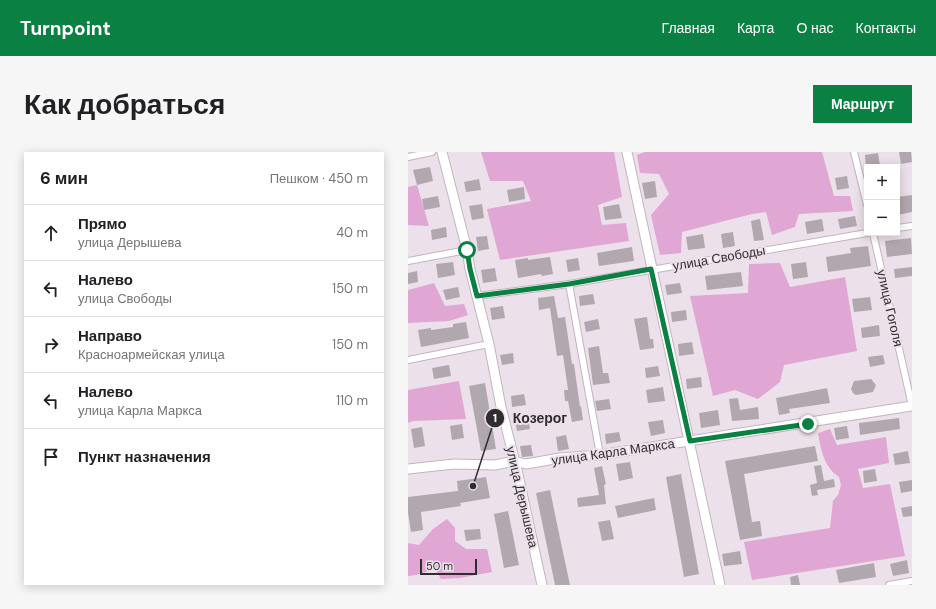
<!DOCTYPE html>
<html lang="ru">
<head>
<meta charset="utf-8">
<style>
	body { margin:0; font-family:"DM Sans",sans-serif; background:#f6f6f6; color:#202124 }
	.controls { position:absolute; right:12px; top:12px; display:grid; overflow:hidden; border-radius:0px; box-shadow:0 2px 10px #0003 }
	.controls button { width:36px; height:36px; display:grid; place-items:center; padding:0; border:0; border-bottom:1px solid #e0e0e0; background:#fff; color:#202124; font:20px sans-serif }
	.scale { position:absolute; left:12px; bottom:10px; width:57px; box-sizing:border-box; padding-left:4px; border:2px solid #312c30; border-top:0; font-size:11px; line-height:14px; white-space:nowrap; color:#312c30; -webkit-text-stroke:3px #ece1ea; paint-order:stroke }
	.stop { position:absolute; width:12px; height:12px; margin:-9px; border:3px solid #0b8043; border-radius:50%; background:#fff }
	.stop.end { background:#0b8043; border-color:#fff; box-shadow:0 1px 4px #0008 }
	.list { margin:0; padding:0; list-style:none }
	h2 { display:flex; justify-content:space-between; align-items:center; height:52px; margin:0; padding:0 16px; font-size:17px }
	h2 small { font-size:13px; font-weight:400; color:#757577 }
	.list li { display:grid; grid-template-columns:26px 1fr auto; gap:12px; align-items:center; box-sizing:border-box; height:56px; padding:0 16px; border-top:1px solid #e0e0e0 }
	.list b { display:block; font-size:15px; white-space:nowrap }
	.list p { margin:0; font-size:13px; white-space:nowrap; color:#757577 }
	.list em { font-size:13px; font-style:normal; color:#757577 }
	.icon { flex:none; width:22px; height:22px; fill:none; stroke:currentColor; stroke-width:2; stroke-linecap:round; stroke-linejoin:round }
	.map { position:relative; flex:none; width:504px; height:433px; overflow:hidden; border-radius:0px }
	header { display:flex; align-items:center; gap:24px; box-sizing:border-box; height:56px; padding:0 20px; background:#0b8043; color:#fff }
	header strong { font-size:19px }
	nav { display:flex; gap:22px; margin-inline-start:auto; font-size:14px }
	.intro { display:flex; align-items:center; justify-content:space-between; box-sizing:border-box; height:96px; padding:0 24px }
	h1 { margin:0; font-size:28px }
	.button { padding:10px 18px; border-radius:0px; background:#0b8043; color:#fff; font-size:14px; font-weight:700 }
	main { display:flex; gap:24px; padding:0 24px }
	aside { flex:1; background:#fff; border-radius:0px; box-shadow:0 2px 10px #0003 }
	.map>svg:first-child { display:block }
</style>
</head>
<body>
<header>
<strong>Turnpoint</strong>
<nav><a>Главная</a><a>Карта</a><a>О нас</a><a>Контакты</a></nav>
</header>
<div class="intro"><h1>Как добраться</h1><a class="button">Маршрут</a></div>
<main>
<aside>
<h2>6 мин<small>Пешком · 450 m</small></h2>
<ul class="list">
<li><svg class="icon" aria-label="ahead" viewBox="0 0 24 24"><path d="M12 20V5M6 11l6-6 6 6"/></svg><div><b>Прямо</b><p>улица Дерышева</p></div><em>40 m</em></li>
<li><svg class="icon" aria-label="left" viewBox="0 0 24 24"><path d="M17 20v-9H6M10 6l-5 5 5 5"/></svg><div><b>Налево</b><p>улица Свободы</p></div><em>150 m</em></li>
<li><svg class="icon" aria-label="right" viewBox="0 0 24 24"><path d="M7 20v-9h11M14 6l5 5-5 5"/></svg><div><b>Направо</b><p>Красноармейская улица</p></div><em>150 m</em></li>
<li><svg class="icon" aria-label="left" viewBox="0 0 24 24"><path d="M17 20v-9H6M10 6l-5 5 5 5"/></svg><div><b>Налево</b><p>улица Карла Маркса</p></div><em>110 m</em></li>
<li><svg class="icon" aria-label="arrive" viewBox="0 0 24 24"><path d="M6 21V4h12l-3 4 3 4H6"/></svg><div><b>Пункт назначения</b></div></li>
</ul>
</aside>
<div class="map">
<svg width="504" height="433" viewBox="0 0 504 433">
	<rect width="100%" height="100%" fill="#ece1ea"/>
	<path fill="#e0a6d4" d="M73,0H206L214,45L190,53L194,73L218,71L221,89L92,108L79,57L123,49L115,29H82Z
		M237,0H414L426,44H442L445,59L391,62L387,75L364,83L358,60L344,62L274,80L273,101L252,103L243,63L261,42L251,22L232,21L229,3Z
		M9,33L21,74L0,73V35Z
		M372,111L382,135L437,125L449,199L376,213L372,230L350,247L327,238L305,244L282,144L340,141L341,112Z
		M26,131L37,154L56,152L60,163L41,169L0,171V138Z
		M51,229L58,267L5,269L0,271V238Z
		M422,277L429,293L478,285L481,311L450,317L455,336L482,332L497,404L344,428L336,390L422,376L425,349L430,343L433,333L431,325C416,315 413,298 410,281Z
		M39,367L47,376V389L58,397H79L84,420L52,426L33,427L27,417L8,423L0,424V391L11,393L25,377Z"/>
	<path fill="#b1a7af" d="M491,0H503L504,10L493,12Z
		M470,1L472,14L458,16L457,3Z
		M22,15L25,29L9,33L5,18Z
		M439,24L441,36L429,38L427,26Z
		M71,27L73,38L58,40L56,30Z
		M247,29L249,45L237,47L234,31Z
		M116,35L117,47L101,50L99,38Z
		M504,43V60L489,63V45Z
		M30,44L32,55L16,58L14,47Z
		M74,52L76,66L64,68L61,54Z
		M211,52L214,66L197,68L195,55Z
		M447,64L449,74L432,77L430,67Z
		M352,67L356,88L346,89L343,69Z
		M414,67L416,79L399,82L397,70Z
		M38,75L39,85L24,88L23,78Z
		M325,80L327,94L315,96L313,82Z
		M295,82L297,96L280,98L278,85Z
		M79,84L81,97L70,99L68,85Z
		M503,86L504,102L479,105L477,89Z
		M460,94L463,114L420,120L418,105L443,101L442,96Z
		M224,95L226,109L191,114L189,101Z
		M142,105L145,122L134,124L133,122L110,126L107,108L120,106V108Z
		M170,106L172,118L160,120L158,108Z
		M45,110L47,123L30,126L28,112Z
		M398,110L400,125L385,127L383,112Z
		M504,115V124L487,126L486,117Z
		M87,116L89,129L75,131L73,118Z
		M9,119L10,130L0,132V121Z
		M333,120L335,134L299,138L297,124Z
		M272,131L274,141L259,143L257,133Z
		M50,135L52,145L38,148L35,138Z
		M185,142L187,152L172,154L171,144Z
		M146,144L150,166L157,165L164,212H166L172,255L173,254L175,268L164,270L160,249H157L156,238H160L155,203L149,204L142,156L131,158L130,146Z
		M462,145L464,158L446,160L444,147Z
		M95,154L97,166L84,168L82,156Z
		M278,158L279,168L264,170L263,160Z
		M239,165L242,187H245L246,196L232,198L226,167Z
		M190,167L192,177L178,180L176,170Z
		M58,170L61,186L13,195L10,178L23,176V178L45,175V172Z
		M471,173L472,184L454,186L453,176Z
		M284,190L286,202L271,204L270,192Z
		M191,194L195,221H200L202,231L185,233L180,196Z
		M105,201L106,211L94,213L92,203Z
		M475,203L477,212L462,215L460,205Z
		M41,213L43,224L26,227L24,216Z
		M250,214L252,224L238,226L237,216Z
		M293,225L294,235L279,237L278,227Z
		M463,227L468,233L465,240L448,243L445,241L443,237L446,229Z
		M77,231L88,297L73,299L61,234Z
		M255,235L257,249L240,251L238,238Z
		M419,236L422,251L381,257L382,261L371,263L368,246Z
		M116,242L118,253L104,255L103,244Z
		M330,246L332,258L350,255L351,267L324,269L321,247Z
		M201,247L203,257L189,259L187,249Z
		M310,258L312,273L293,276L291,261Z
		M120,266L122,277L109,279L107,268Z
		M491,266L492,277L452,283L451,271Z
		M255,268L257,281L243,284L240,270Z
		M54,272L56,286L44,288L42,274Z
		M439,274L441,286L428,288L426,276Z
		M14,275L17,294L6,296L3,277Z
		M211,280L213,289L198,292L197,282Z
		M158,283L161,297L150,299L148,285Z
		M123,293L125,304L114,305L112,294Z
		M407,294L410,309L336,322L344,370L352,369L354,384L332,388L317,309Z
		M500,299L502,311L487,313L485,302Z
		M222,310L225,326L211,329L208,312Z
		M413,313L416,329L426,327L427,335L409,338L410,343L404,344L402,333L409,331L406,314Z
		M194,314L198,332L196,333L198,352L170,355L169,346L191,343L186,316Z
		M467,317L469,329L456,331L455,319Z
		M273,322L291,422L276,425L258,325Z
		M78,325L82,346L52,351L53,354L13,360L15,378L3,380L0,361V345L50,339L49,329Z
		M504,328V339L493,341L491,330Z
		M142,338L153,391L162,433H147L128,341Z
		M246,346L248,358L210,366L207,354Z
		M504,354V364L495,365L493,356Z
		M100,359L111,413L96,416L86,362Z
		M202,368L206,387L194,389L190,370Z
		M72,377L73,387L58,389L56,378Z
		M332,399L334,412L316,414L314,402Z
		M499,408L501,421L485,424L482,412Z
		M466,411L468,425L431,431L428,418Z
		M390,423L392,433H383L382,425Z"/>
	<g fill="none" stroke-linecap="round" stroke-linejoin="round">
		<defs>
			<path id="street" d="M446,0L459,53
				M0,5L24,0
				M489,76L504,74
				M465,81L504,254
				M0,109L59,98
				M161,132L192,303
				M69,144L161,132L459,81
				M0,208L81,192
				M481,433L504,429"/>
			<path id="secondary" d="M34,0L59,98L62,117L81,192L93,255L109,318L134,433
				M219,0L312,433
				M0,317L46,312L87,313L106,309L118,312L152,306L192,303L504,254"/>
		</defs>
		<use href="#street" stroke="#c1b6bf" stroke-width="8"/>
		<use href="#secondary" stroke="#c1b6bf" stroke-width="11"/>
		<use href="#street" stroke="#fff" stroke-width="6"/>
		<use href="#secondary" stroke="#fff" stroke-width="9"/>
	</g>
	<g fill="none" stroke-linecap="round" stroke-linejoin="round">
		<path stroke="#0b8043" stroke-width="5" d="M59,98L62,117L69,144L161,132L243,117L282,289L400,272"/>
	</g>
	<g text-anchor="middle" dominant-baseline="central" stroke-width="4" stroke-linejoin="round" paint-order="stroke">
		<g font-size="13" fill="#312c30" stroke="#ece1ea">
			<text transform="translate(311 106) rotate(-10)">улица Свободы</text>
			<text transform="translate(482 156) rotate(77)">улица Гоголя</text>
			<text transform="translate(205 300) rotate(-8)">улица Карла Маркса</text>
			<text transform="translate(114 345) rotate(77)">улица Дерышева</text>
		</g>
	</g>
	<path fill="none" stroke="#312c30" stroke-width="1.5" d="M65 334L87 266"/>
	<g fill="#312c30" stroke="#ece1ea" stroke-width="1.5">
		<circle cx="65" cy="334" r="4"/>
		<circle cx="87" cy="266" r="10"/>
	</g>
	<g font-size="12" text-anchor="middle" font-weight="bold" fill="#fff">
		<text x="87" y="270">1</text>
	</g>
	<g font-size="14" text-anchor="middle" font-weight="bold" fill="#312c30" stroke="#ece1ea" stroke-width="4" stroke-linejoin="round" paint-order="stroke">
		<text x="132" y="271">Козерог</text>
	</g>
</svg>
<div class="controls">
<button>+</button>
<button>−</button>
</div>
<div class="scale">50 m</div>
<div class="stop" style="left:59px;top:98px"></div>
<div class="stop end" style="left:400px;top:272px"></div>
</div>
</main>
</body>
</html>
